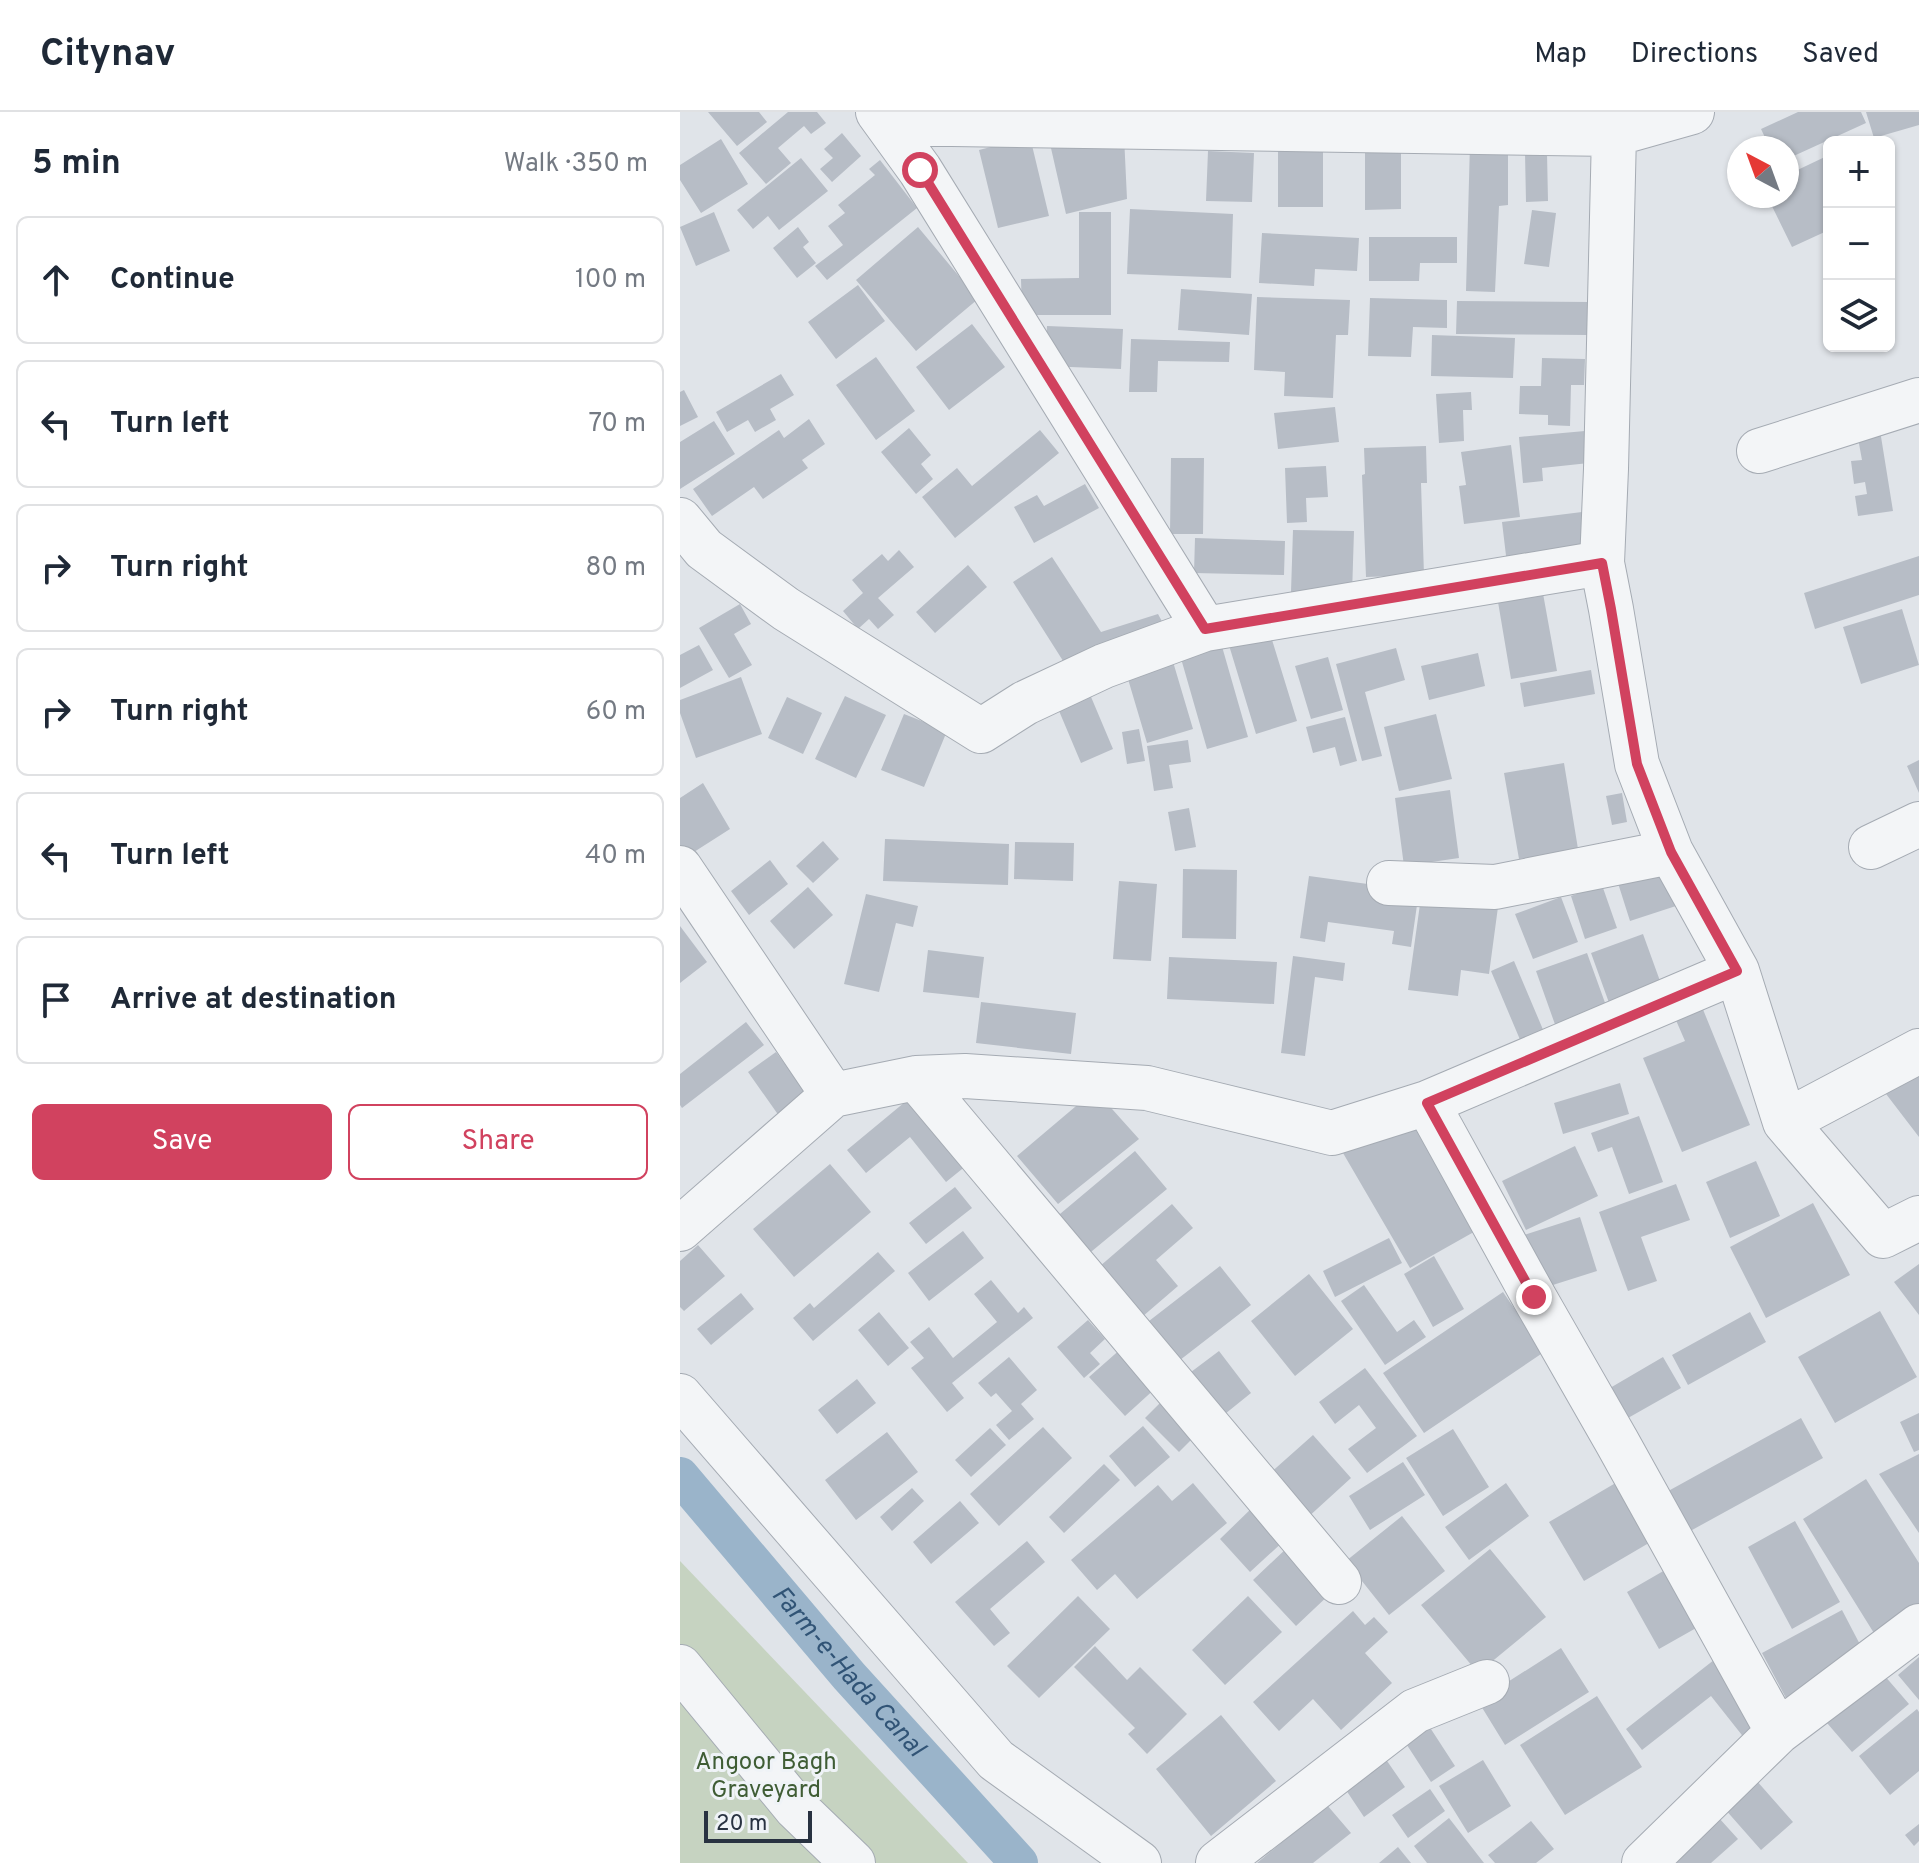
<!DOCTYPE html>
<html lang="en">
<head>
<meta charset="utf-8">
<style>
	body { margin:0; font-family:Overpass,sans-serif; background:#f6f6f7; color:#1f2937 }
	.controls { position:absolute; right:24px; top:24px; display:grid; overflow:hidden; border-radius:12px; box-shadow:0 2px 6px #0004 }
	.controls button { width:72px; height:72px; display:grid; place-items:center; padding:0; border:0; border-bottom:2px solid #e0e1e3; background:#fff; color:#1f2937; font:40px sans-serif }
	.compass { position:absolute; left:1047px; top:24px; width:72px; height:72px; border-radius:50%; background:#fff; box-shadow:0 2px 6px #0004; rotate:319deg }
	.scale { position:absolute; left:24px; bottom:20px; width:108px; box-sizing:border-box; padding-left:8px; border:4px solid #283241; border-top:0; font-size:22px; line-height:28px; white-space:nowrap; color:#283241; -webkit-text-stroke:6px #eff3f7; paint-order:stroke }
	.stop { position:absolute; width:24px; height:24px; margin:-18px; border:6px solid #d1425f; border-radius:50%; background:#fff }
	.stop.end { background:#d1425f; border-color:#fff; box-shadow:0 2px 8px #0008 }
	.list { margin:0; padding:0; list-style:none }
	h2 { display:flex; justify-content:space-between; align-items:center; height:104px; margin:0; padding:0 32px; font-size:34px }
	h2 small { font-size:26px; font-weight:400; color:#747a83 }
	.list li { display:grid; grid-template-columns:52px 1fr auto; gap:24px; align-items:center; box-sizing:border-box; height:128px; margin:0 16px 16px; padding:0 16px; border:2px solid #e0e1e3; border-radius:12px }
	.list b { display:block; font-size:30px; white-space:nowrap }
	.list em { font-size:26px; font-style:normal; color:#747a83 }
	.actions { display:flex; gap:16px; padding:24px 32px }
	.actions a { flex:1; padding:18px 0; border:2px solid #d1425f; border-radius:12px; text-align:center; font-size:28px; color:#d1425f }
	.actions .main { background:#d1425f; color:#fff }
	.icon { flex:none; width:44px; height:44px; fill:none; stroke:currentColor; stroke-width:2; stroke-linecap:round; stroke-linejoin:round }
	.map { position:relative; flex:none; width:1239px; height:1751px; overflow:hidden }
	header { display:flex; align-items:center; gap:48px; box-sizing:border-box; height:112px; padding:0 40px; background:#fff; border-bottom:2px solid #e0e1e3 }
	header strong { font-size:38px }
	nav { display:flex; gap:44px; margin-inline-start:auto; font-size:28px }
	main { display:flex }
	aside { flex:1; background:#fff }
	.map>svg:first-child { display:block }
</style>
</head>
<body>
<header>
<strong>Citynav</strong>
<nav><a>Map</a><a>Directions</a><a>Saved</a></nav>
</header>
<main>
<aside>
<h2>5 min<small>Walk · 350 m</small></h2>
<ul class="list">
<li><svg class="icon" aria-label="ahead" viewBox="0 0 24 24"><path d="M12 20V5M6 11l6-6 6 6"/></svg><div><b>Continue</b></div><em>100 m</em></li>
<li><svg class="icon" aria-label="left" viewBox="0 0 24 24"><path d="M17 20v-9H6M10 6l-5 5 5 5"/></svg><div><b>Turn left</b></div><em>70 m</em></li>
<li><svg class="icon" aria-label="right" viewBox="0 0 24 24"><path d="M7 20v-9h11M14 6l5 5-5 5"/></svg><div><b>Turn right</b></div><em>80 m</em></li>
<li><svg class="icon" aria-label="right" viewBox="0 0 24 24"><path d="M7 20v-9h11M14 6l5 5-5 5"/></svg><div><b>Turn right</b></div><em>60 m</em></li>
<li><svg class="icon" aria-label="left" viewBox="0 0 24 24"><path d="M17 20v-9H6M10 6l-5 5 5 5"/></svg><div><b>Turn left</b></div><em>40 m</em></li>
<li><svg class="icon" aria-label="arrive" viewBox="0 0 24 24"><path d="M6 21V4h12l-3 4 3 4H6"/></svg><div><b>Arrive at destination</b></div></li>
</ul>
<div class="actions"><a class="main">Save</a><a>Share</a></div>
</aside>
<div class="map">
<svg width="1239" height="1751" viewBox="0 0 1239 1751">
	<rect width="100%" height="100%" fill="#e0e4e9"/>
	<path fill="#c6d3c1" d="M0,1449L288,1751H0Z"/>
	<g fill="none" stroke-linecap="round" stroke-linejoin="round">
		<path stroke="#9ab4ca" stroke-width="38" id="s1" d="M0,1364L169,1564L339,1751"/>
	</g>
	<path fill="#b7bdc6" d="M28,0H79L87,10L57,34Z
		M108,0H137L146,11L131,22L124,14L98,36L111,51L86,72L59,41Z
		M1118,0H1181L1186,11L1107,47V36H1090L1081,17Z
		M1186,0H1239V13L1194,26Z
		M162,21L181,44L152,70L140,57L153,46L144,37Z
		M368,23L444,24L447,87L386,102Z
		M350,25L369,104L318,116L299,38Z
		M41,27L68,72L21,101L0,68V53Z
		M598,31H643V95H598Z
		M790,31H828V93L819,94L815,180L786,179Z
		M685,32H721V97L685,98Z
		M528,39L574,41L572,90L526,89Z
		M845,41H867L868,89L846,90Z
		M1149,43V118L1112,135L1087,84H1107V63Z
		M121,46L148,79L99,118L88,104L73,117L57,98Z
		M200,48L237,96L147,168L135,154L163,133L148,114L165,101L158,93L195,63L189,57Z
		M450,97L553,102L551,166L447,162Z
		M852,98L876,101L869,155L844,152Z
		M34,100L50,139L16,154L0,115Z
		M399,100H431V203H342L341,167L399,166Z
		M118,115L129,130L123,135L136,151L117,166L93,136Z
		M238,115L298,187L236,239L176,168Z
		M582,121L679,126L677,159L635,157L634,174L579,171Z
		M689,125H777V151H740L739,169H689Z
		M178,173L205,209L156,247L128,210Z
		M501,177L572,182L569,223L498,218Z
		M577,185L670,188L668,223H656L653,286L604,284L605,260L574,258Z
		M690,186L767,188V216L733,215L731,245L688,244Z
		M777,189L910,190L909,223L776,222Z
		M292,212L325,255L269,298L236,255Z
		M367,214L443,217L441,257L365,254Z
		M752,223L835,226L833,266L751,264Z
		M451,227L550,230L549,250L478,249L477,280H449Z
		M196,245L235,299L196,328L156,273Z
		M862,246L905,247L904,273H891L890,314L868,313V303L839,302L840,274H861Z
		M101,262L114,283L90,297L96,308L75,320L68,308L47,320L36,300Z
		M4,278L18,305L0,314V280Z
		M791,280L792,298H783L784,329L759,331L756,282Z
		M655,295L659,330L598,337L594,301Z
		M1198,306L1213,399L1178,404L1175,384L1187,382L1185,370L1174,372L1171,349L1182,348L1175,310Z
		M129,307L145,332L122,348L128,356L83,387L74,375L32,404L13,377L99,318L104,326Z
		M34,309L55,342L0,377V330Z
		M229,316L251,343L241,352L253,367L236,382L201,340Z
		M360,318L379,341L275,426L242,385L277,356L292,374Z
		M905,319L909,351L862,356L863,369L843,371L839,325Z
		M831,333L840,405L784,412L779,374L786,373L781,340Z
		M746,334L747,371H741L744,463L686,465L682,363L685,362L684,336Z
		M491,346H524L523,422H490Z
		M646,354L648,385L626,386L627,410L607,411L605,356Z
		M405,372L419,396L354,431L334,395L357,383L364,394Z
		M902,400L907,442L827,452L822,410Z
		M613,418L674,419L672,482L611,480Z
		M515,426L605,429L604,463L514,461Z
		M219,438L234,455L198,486L214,503L198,517L189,507L178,517L163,499L183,481L172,468L202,442L208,449Z
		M1239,444V483L1135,517L1124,481Z
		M372,445L421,520L478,502L485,515L385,552L333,470Z
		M288,453L307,475L255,521L236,500Z
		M862,476L877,559L831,567L817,484Z
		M60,492L71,512L54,522L72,553L49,566L19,516Z
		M1222,497L1239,553L1181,572L1163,515Z
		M589,518L617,609L576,622L548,530Z
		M541,531L568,625L527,637L500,543Z
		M19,533L33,558L0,576V543Z
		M716,536L725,568L685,580L702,644L682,649L656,552Z
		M798,541L805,574L749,588L741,554Z
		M491,543L513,617L467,631L445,557Z
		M648,545L663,598L631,607L615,554Z
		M911,558L915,582L844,595L840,571Z
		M61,565L82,622L16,646L0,601V588Z
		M406,573L433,637L401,651L374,587Z
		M165,584L206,603L176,666L135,647Z
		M107,585L142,601L123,642L88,626Z
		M224,602L267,619L244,675L201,658Z
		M756,602L772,667L719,679L704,615Z
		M665,605L677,649L660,654L655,635L633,641L626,615Z
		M459,617L465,649L447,652L442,620Z
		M508,628L511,650L489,653L493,676L474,679L467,634Z
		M1239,648V681L1227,654Z
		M884,651L898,737L839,747L824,661Z
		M23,671L50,717L3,747L0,741V686Z
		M770,678L779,746L724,754L715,686Z
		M942,681L947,710L932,713L926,684Z
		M509,696L516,735L495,739L488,700Z
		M205,727L329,732L328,773L203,769Z
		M143,729L159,747L133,771L116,754Z
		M335,730L394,731L393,769L334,767Z
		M90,748L108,772L69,803L51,779Z
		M986,751L999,793L950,809L937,768Z
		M503,757L557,758L556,827L502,826Z
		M629,764L739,779L731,835L712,832L714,819L648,810L645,830L620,826Z
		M439,769L477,772L471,849L433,847Z
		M922,773L937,816L905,827L891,784Z
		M128,775L153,803L114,837L90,809Z
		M186,782L238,794L233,815L216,811L199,880L164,872Z
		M741,785L818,795L809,862L781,858L778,884L728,878Z
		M881,785L898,830L853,847L835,802Z
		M0,814L27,850L0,871Z
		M963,822L984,880L932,899L911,841Z
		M248,838L304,845L299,886L243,880Z
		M907,841L928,899L877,918L856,859Z
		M613,844L665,851L663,869L635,865L625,944L601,941Z
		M489,845L597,850L594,892L487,887Z
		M834,849L864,920L841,930L811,859Z
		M301,890L396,901L391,942L296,931Z
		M1022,895L1070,1013L1002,1040L963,946L1005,929L995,906Z
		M66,910L84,933L2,996L0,993V962Z
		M96,940L133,990L104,1011L68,960Z
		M1239,950V1025L1203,978Z
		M940,971L949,1002L883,1022L874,991Z
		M415,978L459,1027L378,1092L337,1044Z
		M231,985L287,1053L266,1070L230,1025L186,1061L167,1038Z
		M748,1002L808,1112L730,1156L663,1041Z
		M959,1004L983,1070L949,1082L932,1035L918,1040L911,1021Z
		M895,1034L918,1084L846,1118L822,1069Z
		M455,1039L487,1077L406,1144L374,1107Z
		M1076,1049L1100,1104L1050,1126L1026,1070Z
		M150,1052L191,1100L114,1165L73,1117Z
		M996,1072L1010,1108L961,1125L977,1169L948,1179L919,1100Z
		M275,1075L292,1096L246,1132L229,1111Z
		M1133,1091L1170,1163L1086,1206L1050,1135Z
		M492,1092L513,1116L476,1148L498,1174L455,1211L412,1161Z
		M900,1105L917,1159L857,1178L841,1124Z
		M283,1119L304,1146L249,1189L228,1161Z
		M709,1126L722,1151L655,1185L643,1159Z
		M18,1133L45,1164L4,1199L0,1195V1149Z
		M198,1140L215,1159L133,1229L113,1206L130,1191L134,1196Z
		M754,1144L784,1197L753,1215L724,1162Z
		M1239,1152V1203L1214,1170Z
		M540,1154L571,1193L491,1255L460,1216Z
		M629,1162L673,1217L615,1264L571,1209Z
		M311,1168L338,1201L344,1195L353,1206L272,1271L284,1286L267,1300L231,1256L244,1246L230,1230L249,1215L273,1246L317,1210L294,1182Z
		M684,1173L717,1220L734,1208L746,1225L705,1253L661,1189Z
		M823,1180L864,1240L744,1321L703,1261Z
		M61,1181L74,1197L31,1233L17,1217Z
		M1200,1199L1237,1265L1155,1311L1118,1245Z
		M199,1200L229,1236L208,1254L178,1218Z
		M1070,1200L1086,1230L1008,1273L992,1243Z
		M408,1208L425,1227L410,1241L420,1252L404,1266L377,1235Z
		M443,1235L478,1274L445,1304L409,1265Z
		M539,1239L571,1281L540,1306L507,1263Z
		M329,1245L357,1278L341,1292L354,1307L329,1328L316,1313L332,1299L316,1281L311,1285L298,1271Z
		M983,1245L1001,1276L948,1306L930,1276Z
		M685,1256L737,1324L687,1361L668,1337L696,1316L679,1293L655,1312L639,1290Z
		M177,1267L196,1291L157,1322L138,1298Z
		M490,1281L523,1316L499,1340L465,1306Z
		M1239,1301V1338L1234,1340L1220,1310Z
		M1121,1306L1143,1346L1003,1423L981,1383Z
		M463,1314L490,1345L455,1375L429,1344Z
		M363,1315L392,1346L319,1414L290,1382Z
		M310,1316L326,1333L291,1365L275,1348Z
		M773,1317L809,1375L763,1404L726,1346Z
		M207,1320L238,1360L176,1408L145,1368Z
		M633,1323L671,1366L626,1407L587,1364Z
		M1239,1342V1421L1199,1362Z
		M723,1350L745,1383L690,1418L669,1384Z
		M424,1352L440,1368L384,1421L369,1405Z
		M1186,1367L1239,1451V1500L1197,1526L1123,1407Z
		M939,1369L974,1428L904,1469L869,1410Z
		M513,1371L547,1411L457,1487L435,1462L417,1478L391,1448L478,1373L492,1389Z
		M826,1371L849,1404L789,1448L765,1415Z
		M232,1376L244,1389L212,1419L200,1405Z
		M280,1389L299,1411L251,1452L233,1430Z
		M575,1393L606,1427L570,1460L540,1427Z
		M722,1404L765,1459L709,1503L666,1449Z
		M1115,1409L1160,1490L1112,1517L1068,1435Z
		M347,1429L365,1450L310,1497L330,1521L314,1534L275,1490Z
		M609,1434L652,1480L616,1514L573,1468Z
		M810,1437L866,1505L798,1561L741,1493Z
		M992,1454L1025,1511L979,1537L947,1480Z
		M398,1484L430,1517L359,1586L327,1554Z
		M568,1484L602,1520L545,1573L512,1538Z
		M1162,1498L1186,1544L1106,1586L1082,1541Z
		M673,1499L685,1513L694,1505L708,1520L685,1541L712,1571L661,1618L633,1587L599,1619L573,1590Z
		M415,1534L447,1568L460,1555L507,1602L467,1642L448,1622L455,1616L394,1555Z
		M881,1536L909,1580L825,1633L798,1589Z
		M1039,1544L1093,1613L1069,1632L1031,1584L962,1638L946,1617Z
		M1239,1545V1588L1218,1563Z
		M1204,1563L1229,1592L1172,1640L1147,1611Z
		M917,1584L962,1655L885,1703L840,1633Z
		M1237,1597L1239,1600V1659L1210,1683L1179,1644Z
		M541,1603L596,1669L531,1724L476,1657Z
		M749,1614L775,1654L751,1670L725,1630Z
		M705,1646L725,1675L684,1705L664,1675Z
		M803,1648L831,1694L788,1721L759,1674Z
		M1076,1668L1113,1710L1081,1738L1044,1696Z
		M750,1677L765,1699L728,1726L712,1703Z
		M647,1693L671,1721L633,1751H577Z
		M769,1706L804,1751H747L734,1734Z
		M1039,1706L1058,1727L1031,1751H988Z
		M851,1709L874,1737L856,1751H815L808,1743Z
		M1239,1712V1729L1234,1734L1225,1723Z
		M718,1735L731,1751H699Z"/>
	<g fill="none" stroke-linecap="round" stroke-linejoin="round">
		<defs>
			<path id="minor" d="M198,0L240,58L525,517
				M206,11L934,22L1012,0
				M934,22L926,357L922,451L931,497L957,652L991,740L1057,859
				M1079,339L1239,288
				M0,408L24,437L106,497L301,619L345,591L424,554L525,517L922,451
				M1191,735L1239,712
				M0,756L153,983
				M709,771L815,775L991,740
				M236,966L659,1470
				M747,991L854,1185L937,1330L1098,1620
				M1105,1010L1239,939
				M0,1117L153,983L236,966L285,964L467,976L652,1021L747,991L1057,859L1105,1010L1203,1124L1239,1106
				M0,1284L316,1648L459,1751
				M0,1555L116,1696L173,1751
				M538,1751L735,1599L807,1570
				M964,1751L1098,1620L1239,1514"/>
		</defs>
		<use href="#minor" stroke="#a5abb3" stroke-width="46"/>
		<use href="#minor" stroke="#f3f5f7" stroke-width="44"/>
	</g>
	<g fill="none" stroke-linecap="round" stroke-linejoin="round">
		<path stroke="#d1425f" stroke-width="10" d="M240,58L525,517L922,451L931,497L957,652L991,740L1057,859L747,991L854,1185"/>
	</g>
	<g text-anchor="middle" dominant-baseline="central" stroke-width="6" stroke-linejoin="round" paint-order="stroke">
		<g font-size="24" fill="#3f5d35" stroke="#eff3f7">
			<text x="86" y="1651">Angoor Bagh<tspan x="86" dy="28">Graveyard</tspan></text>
		</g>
		<g font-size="26" font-style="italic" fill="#315476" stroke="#eff3f7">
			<text stroke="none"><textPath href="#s1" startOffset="258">Farm-e-Hada Canal</textPath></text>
		</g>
	</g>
</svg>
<div class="controls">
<button>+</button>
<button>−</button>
<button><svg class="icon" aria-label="layers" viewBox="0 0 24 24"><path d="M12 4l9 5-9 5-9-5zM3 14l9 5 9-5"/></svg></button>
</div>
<svg class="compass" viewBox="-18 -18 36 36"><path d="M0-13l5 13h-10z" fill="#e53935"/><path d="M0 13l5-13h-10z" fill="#747a83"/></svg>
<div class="scale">20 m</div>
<div class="stop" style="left:240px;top:58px"></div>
<div class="stop end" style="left:854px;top:1185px"></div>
</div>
</main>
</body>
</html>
